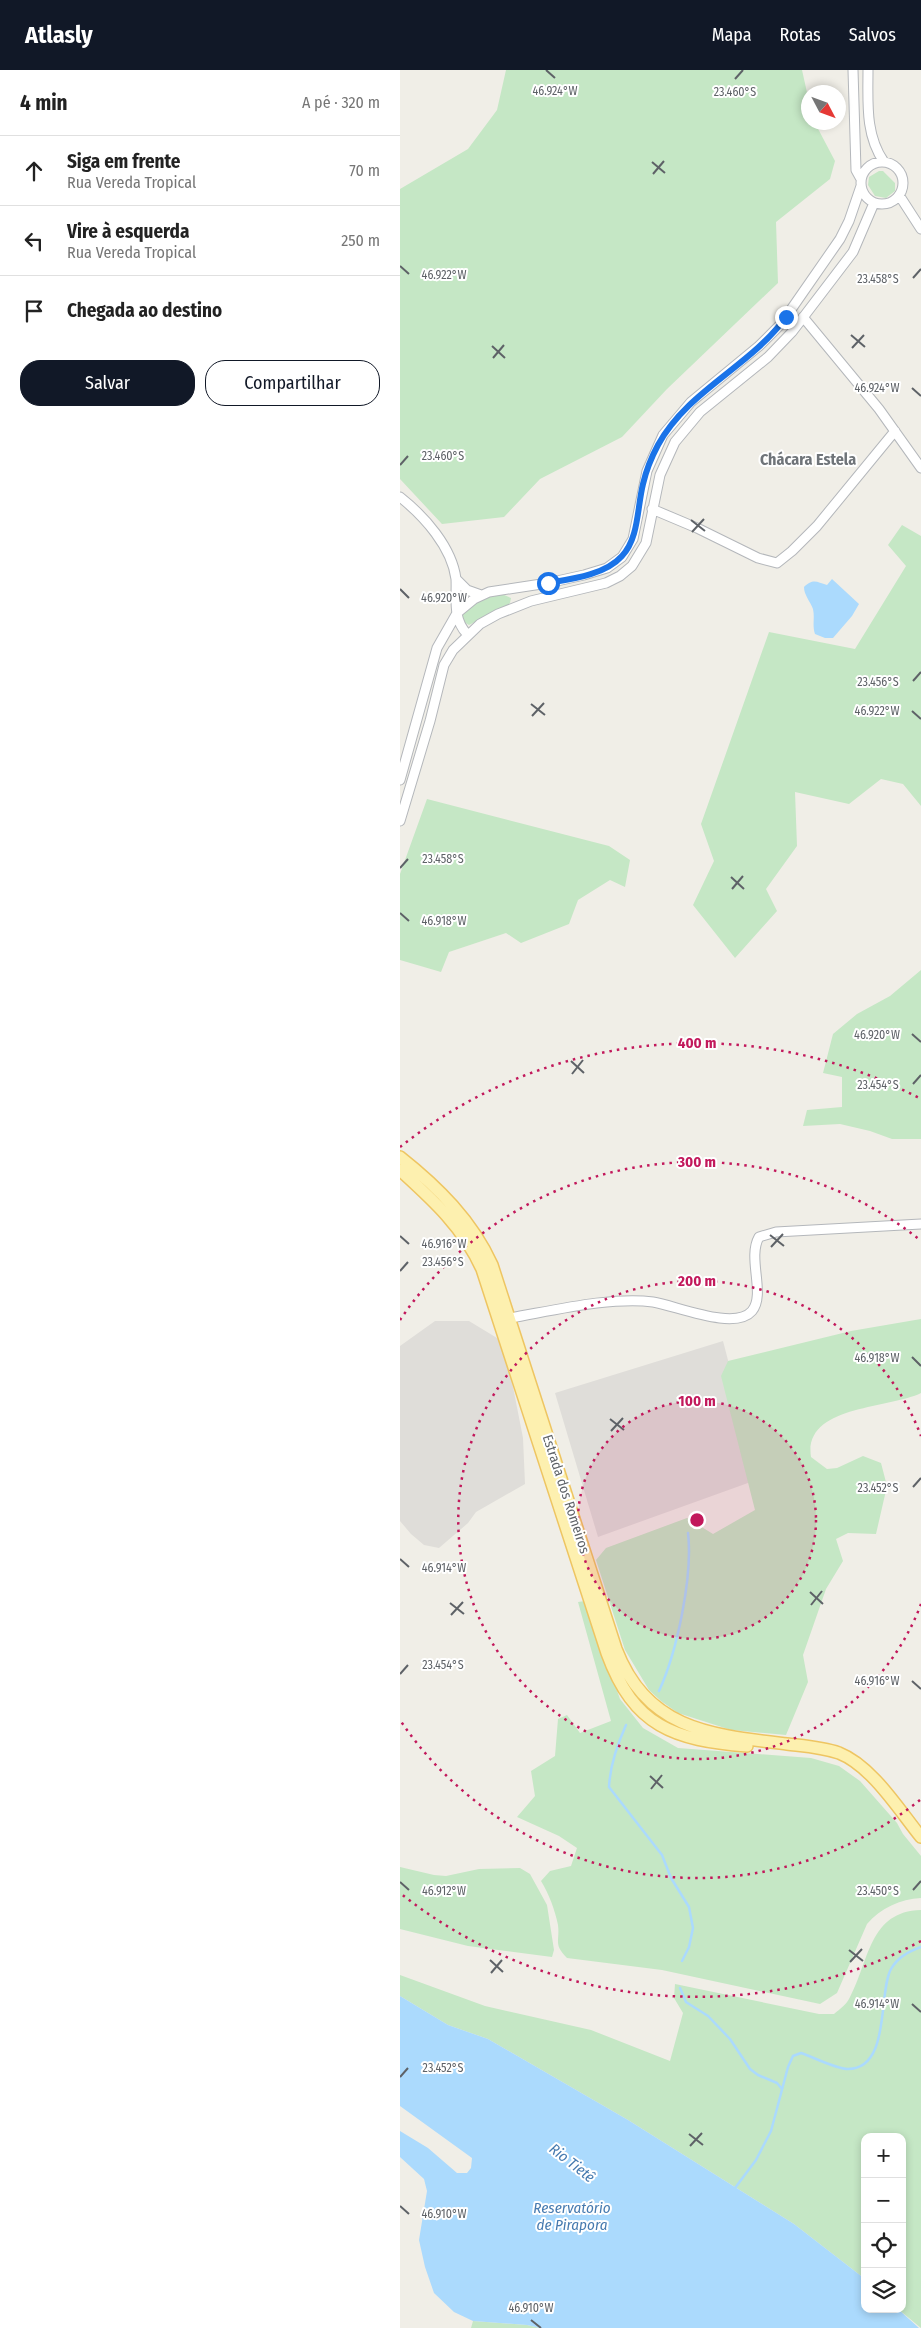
<!DOCTYPE html>
<html lang="pt">
<head>
<meta charset="utf-8">
<style>
	body { margin:0; font-family:"Fira Sans Condensed",sans-serif; background:#f2f2f2; color:#222 }
	.controls { position:absolute; right:15px; bottom:15px; display:grid; overflow:hidden; border-radius:10px; box-shadow:0 2px 8px #0003 }
	.controls button { width:45px; height:45px; display:grid; place-items:center; padding:0; border:0; border-bottom:1px solid #e0e0e0; background:#fff; color:#222; font:25px sans-serif }
	.compass { position:absolute; left:401px; top:15px; width:45px; height:45px; border-radius:50%; background:#fff; box-shadow:0 2px 8px #0003; rotate:131deg }
	.stop { position:absolute; width:15px; height:15px; margin:-11px; border:4px solid #1a73e8; border-radius:50%; background:#fff }
	.stop.end { background:#1a73e8; border-color:#fff; box-shadow:0 1px 5px #0008 }
	.list { margin:0; padding:0; list-style:none }
	h2 { display:flex; justify-content:space-between; align-items:center; height:65px; margin:0; padding:0 20px; font-size:21px }
	h2 small { font-size:16px; font-weight:400; color:#767676 }
	.list li { display:grid; grid-template-columns:32px 1fr auto; gap:15px; align-items:center; box-sizing:border-box; height:70px; padding:0 20px; border-top:1px solid #e0e0e0 }
	.list b { display:block; font-size:19px; white-space:nowrap }
	.list p { margin:0; font-size:16px; white-space:nowrap; color:#767676 }
	.list em { font-size:16px; font-style:normal; color:#767676 }
	.actions { display:flex; gap:10px; padding:15px 20px }
	.actions a { flex:1; padding:11px 0; border:1px solid #111827; border-radius:20px; text-align:center; font-size:18px; color:#111827 }
	.actions .main { background:#111827; color:#fff }
	.icon { flex:none; width:28px; height:28px; fill:none; stroke:currentColor; stroke-width:2; stroke-linecap:round; stroke-linejoin:round }
	.map { position:relative; flex:none; width:521px; height:2258px; overflow:hidden }
	header { display:flex; align-items:center; gap:30px; box-sizing:border-box; height:70px; padding:0 25px; background:#111827; color:#fff }
	header strong { font-size:24px }
	nav { display:flex; gap:28px; margin-inline-start:auto; font-size:18px }
	main { display:flex }
	aside { flex:1; background:#fff }
	.map>svg:first-child { display:block }
</style>
</head>
<body>
<header>
<strong>Atlasly</strong>
<nav><a>Mapa</a><a>Rotas</a><a>Salvos</a></nav>
</header>
<main>
<aside>
<h2>4 min<small>A pé · 320 m</small></h2>
<ul class="list">
<li><svg class="icon" aria-label="ahead" viewBox="0 0 24 24"><path d="M12 20V5M6 11l6-6 6 6"/></svg><div><b>Siga em frente</b><p>Rua Vereda Tropical</p></div><em>70 m</em></li>
<li><svg class="icon" aria-label="left" viewBox="0 0 24 24"><path d="M17 20v-9H6M10 6l-5 5 5 5"/></svg><div><b>Vire à esquerda</b><p>Rua Vereda Tropical</p></div><em>250 m</em></li>
<li><svg class="icon" aria-label="arrive" viewBox="0 0 24 24"><path d="M6 21V4h12l-3 4 3 4H6"/></svg><div><b>Chegada ao destino</b></div></li>
</ul>
<div class="actions"><a class="main">Salvar</a><a>Compartilhar</a></div>
</aside>
<div class="map">
<svg width="521" height="2258" viewBox="0 0 521 2258">
	<rect width="100%" height="100%" fill="#f0eee7"/>
	<path fill="#dfddd9" d="M35,1251H69L97,1268L106,1281L123,1368L125,1414L76,1442L68,1453L39,1478L24,1475L11,1464L0,1451V1276Z
		M323,1271L359,1409L198,1467L155,1323Z"/>
	<path fill="#c5e7c5" d="M106,0H402L408,27V52L415,53L435,91L430,109L376,152L378,213L267,319L222,367L140,409L104,447L42,454L0,409V119L68,79L97,40Z
		M479,101H483L495,113V121L486,128L475,126L468,115L469,107Z
		M502,455L521,466V736L503,714L481,709L449,734L395,722L397,776L366,819L377,841L335,888L293,835L314,791L301,754L369,562L455,579L506,496L488,475Z
		M102,524L111,528L110,533L108,535L69,555L64,552L62,546C68,531 89,527 102,524Z
		M27,729L209,776L230,790L225,817L210,810L178,830L169,854L121,873L106,863L49,882L41,902L0,890V804Z
		M521,900V1069H492L470,1061L440,1054L403,1056L407,1040L442,1037V1007L423,1003L433,964L457,944L490,926Z
		M521,1249V1323C489,1339 403,1335 411,1387L427,1399L437,1398L463,1386L481,1393L487,1416L476,1464L448,1463L436,1469L443,1491L426,1519L403,1585L408,1612L386,1665L331,1660L278,1643L261,1631L249,1620L225,1580L196,1490L206,1478L287,1448L313,1464L355,1440L321,1306L328,1291L451,1261Z
		M185,1531L220,1629L243,1658L278,1678L411,1688L439,1696L460,1711L497,1753L503,1764L521,1786V1828C500,1829 481,1838 467,1854L437,1923L420,1934L262,1900L167,1888C153,1874 160,1872 158,1855C155,1840 149,1824 141,1811L150,1801L171,1796L177,1778L159,1766L117,1747L135,1726L131,1701L155,1686L158,1649L167,1645L180,1663L211,1651L178,1532Z
		M0,1797L34,1805L46,1806L79,1799L120,1798L130,1804L147,1835L154,1880L152,1887L68,1876L0,1859Z
		M521,1840V2258L498,2239H502V2067H465V2209L394,2154L228,2050L88,1969L48,1955L0,1926V1905L85,1936L191,1960L270,1991L283,1943L274,1928L275,1914L419,1944H434C440,1939 447,1934 450,1927C469,1892 469,1841 521,1840Z
		M73,2251L127,2255L140,2258H71Z"/>
	<path fill="#abdafd" d="M432,509L459,534L452,546L433,568H425L415,564C412,555 415,548 413,539C410,531 404,525 404,517C413,508 417,512 427,515Z
		M0,1926L48,1955L88,1969L228,2050L394,2154L465,2209V2239H498L519,2258H140L127,2255L73,2251L54,2242L34,2223L25,2197L19,2170L27,2121L24,2109L0,2087V2061L28,2078L57,2103H67L71,2098L72,2088L0,2036Z"/>
	<g fill="none" stroke-linecap="round" stroke-linejoin="round">
		<path stroke="#abdafd" stroke-width="2.5" d="M259,1621C277,1582 293,1506 288,1463
			M226,1655C217,1675 210,1695 209,1717L262,1785L271,1808L289,1837L293,1858L289,1877L282,1891
			M280,1918L286,1932L308,1946L330,1969L350,1999L358,2005L377,2013L382,2019
			M335,2118L356,2090L371,2061L388,1997L393,1986L401,1983C413,1987 436,1999 448,1999C491,1999 478,1922 491,1899C498,1887 508,1882 521,1877"/>
		<defs>
			<path id="minor" d="M453,0L456,100L461,109
				M468,0C468,32 465,65 484,92
				M461 113a21 21 0 1 1 42 0a21 21 0 1 1-42 0Z
				M499,125L521,159
				M403,247L479,339L521,398
				M0,427C24,446 52,477 56,509C57,528 52,548 67,564
				M252,439L297,458L358,488L377,493L392,481L417,456L495,361
				M56,509L67,520L81,525
				M0,710L37,578L57,543L74,529L89,522L148,513L184,505L207,498L222,487L233,469L247,401L263,365L291,332L359,276L381,254L440,169L449,151L461,116
				M0,751L30,651L44,595L53,580L80,554L98,544L131,531L206,513L220,506L232,496L246,473L260,405L275,372L300,342L368,287L392,262L453,182L474,133
				M110,1248C151,1241 213,1226 253,1232C277,1236 335,1261 352,1241C366,1224 347,1188 359,1167L376,1162L521,1154"/>
			<path id="major" d="M0,1087C38,1117 72,1151 92,1195L216,1579C247,1660 311,1665 387,1674C404,1676 422,1677 439,1683C472,1696 499,1740 521,1767
				M0,1100C33,1130 63,1157 82,1199L207,1583C234,1657 274,1670 347,1676"/>
		</defs>
		<use href="#minor" stroke="#b4b7bb" stroke-width="11"/>
		<use href="#major" stroke="#eec562" stroke-width="14"/>
		<use href="#minor" stroke="#fff" stroke-width="9"/>
		<use href="#major" stroke="#fdf0af" stroke-width="11"/>
	</g>
	<g fill="none" stroke-linecap="round" stroke-linejoin="round">
		<path stroke="#1a73e8" stroke-width="6" d="M148,513C172,509 205,505 222,486C239,468 237,438 243,414C246,401 251,388 258,375C288,320 350,297 386,247"/>
	</g>
	<path fill="none" stroke="#5e6267" stroke-width="2" d="M146,0L155,8M335,9L343,0M252,92L265,103M253,104L264,91M0,196L9,204M513,208L521,199M451,265L465,277M92,276L105,288M452,278L464,265M93,288L104,275M512,318L521,326M0,395L8,386M291,450L305,461M292,462L304,449M0,519L9,528M513,611L521,602M131,634L145,645M512,641L521,649M132,646L144,633M0,798L8,789M331,807L344,819M332,819L343,806M0,843L9,851M512,964L521,972M171,991L184,1003M172,1004L183,990M513,1014L521,1005M370,1165L384,1176M0,1166L9,1174M371,1177L383,1164M0,1201L8,1192M512,1287L521,1296M210,1349L224,1360M211,1361L223,1348M513,1417L521,1408M0,1489L9,1497M410,1522L423,1534M50,1533L64,1544M411,1535L422,1521M51,1545L63,1532M0,1604L8,1595M512,1611L521,1619M250,1706L263,1718M251,1719L262,1705M0,1812L9,1820M513,1820L521,1811M449,1880L463,1891M90,1890L103,1902M450,1892L462,1879M91,1903L102,1890M512,1934L521,1942M0,2007L8,1998M289,2064L303,2075M290,2076L302,2063M0,2136L9,2144M131,2250L141,2258"/>
	<circle cx="297" cy="1450" r="119" fill="#c2185b" fill-opacity=".12"/>
	<g fill="none" stroke="#c2185b" stroke-width="2.5" stroke-dasharray="2.5 5">
		<circle cx="297" cy="1450" r="119"/>
		<path d="M521 1534A239 239 0 1 1 521 1366"/>
		<path d="M520 1730A358 358 0 0 1 0 1650M0 1250A358 358 0 0 1 520 1170"/>
		<path d="M521 1871A477 477 0 0 1 0 1823M0 1077A477 477 0 0 1 521 1029"/>
	</g>
	<g text-anchor="middle" dominant-baseline="central" stroke-width="4" stroke-linejoin="round" paint-order="stroke">
		<g font-size="14" fill="#5e6267" stroke="#fff">
			<text transform="translate(166 1424) rotate(72)">Estrada dos Romeiros</text>
		</g>
		<g font-size="15" font-style="italic" fill="#467aaf" stroke="#fff">
			<text transform="translate(172 2093) rotate(38)">Rio Tietê</text>
			<text x="172" y="2138">Reservatório<tspan x="172" dy="17">de Pirapora</tspan></text>
		</g>
		<g font-size="16" font-weight="bold" fill="#6f7479" stroke="#fff">
			<text x="408" y="389">Chácara Estela</text>
		</g>
	</g>
	<g font-size="12" text-anchor="middle" fill="#5e6267" stroke="#fff" stroke-width="4" stroke-linejoin="round" paint-order="stroke">
		<text x="155" y="25">46.924°W</text>
		<text x="335" y="26">23.460°S</text>
		<text x="44" y="209">46.922°W</text>
		<text x="478" y="213">23.458°S</text>
		<text x="477" y="322">46.924°W</text>
		<text x="43" y="390">23.460°S</text>
		<text x="44" y="532">46.920°W</text>
		<text x="478" y="616">23.456°S</text>
		<text x="477" y="645">46.922°W</text>
		<text x="43" y="793">23.458°S</text>
		<text x="44" y="855">46.918°W</text>
		<text x="477" y="969">46.920°W</text>
		<text x="478" y="1019">23.454°S</text>
		<text x="44" y="1178">46.916°W</text>
		<text x="43" y="1196">23.456°S</text>
		<text x="477" y="1292">46.918°W</text>
		<text x="478" y="1422">23.452°S</text>
		<text x="44" y="1502">46.914°W</text>
		<text x="43" y="1599">23.454°S</text>
		<text x="477" y="1615">46.916°W</text>
		<text x="478" y="1825">23.450°S</text>
		<text x="44" y="1825">46.912°W</text>
		<text x="477" y="1938">46.914°W</text>
		<text x="43" y="2002">23.452°S</text>
		<text x="44" y="2148">46.910°W</text>
		<text x="131" y="2242">46.910°W</text>
	</g>
	<circle cx="297" cy="1450" r="8" fill="#c2185b" stroke="#fff" stroke-width="2.5"/>
	<g font-size="15" text-anchor="middle" font-weight="bold" fill="#c2185b" stroke="#fff" stroke-width="4" stroke-linejoin="round" paint-order="stroke">
		<text x="297" y="978">400 m</text>
		<text x="297" y="1097">300 m</text>
		<text x="297" y="1216">200 m</text>
		<text x="297" y="1336">100 m</text>
	</g>
</svg>
<div class="controls">
<button>+</button>
<button>−</button>
<button><svg class="icon" aria-label="locate" viewBox="0 0 24 24"><circle cx="12" cy="12" r="6"/><path d="M12 2v4M12 18v4M2 12h4M18 12h4"/></svg></button>
<button><svg class="icon" aria-label="layers" viewBox="0 0 24 24"><path d="M12 4l9 5-9 5-9-5zM3 14l9 5 9-5"/></svg></button>
</div>
<svg class="compass" viewBox="-18 -18 36 36"><path d="M0-13l5 13h-10z" fill="#e53935"/><path d="M0 13l5-13h-10z" fill="#767676"/></svg>
<div class="stop" style="left:148px;top:513px"></div>
<div class="stop end" style="left:386px;top:247px"></div>
</div>
</main>
</body>
</html>
